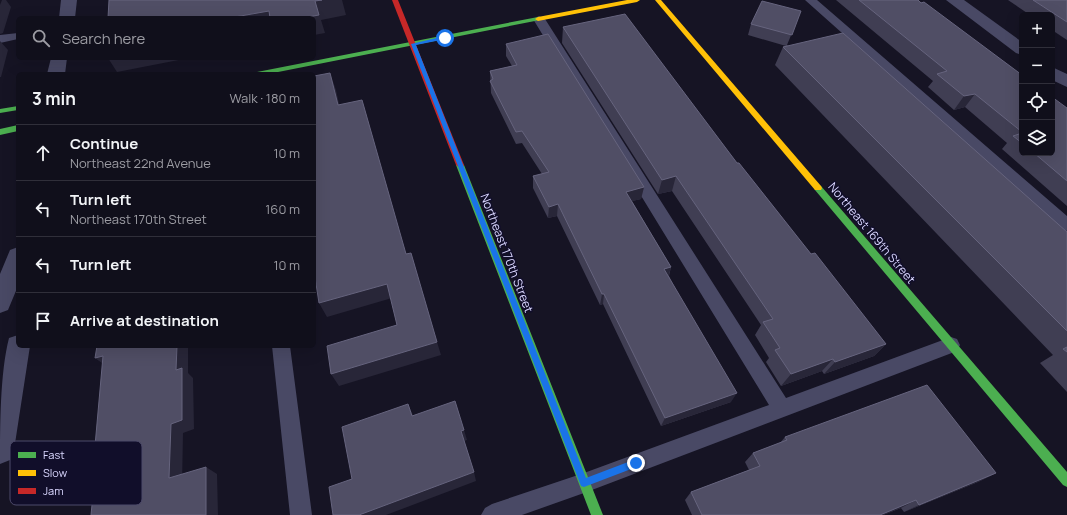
<!DOCTYPE html>
<html lang="en">
<head>
<meta charset="utf-8">
<style>
	body { margin:0; font-family:Manrope,sans-serif; background:#1e1d28; color:#f1f3f6 }
	.controls { position:absolute; right:12px; top:12px; display:grid; overflow:hidden; border-radius:6px; box-shadow:0 4px 16px #0002 }
	.controls button { width:36px; height:36px; display:grid; place-items:center; padding:0; border:0; border-bottom:1px solid #302f3a; background:#100f1b; color:#f1f3f6; font:20px sans-serif }
	.stop { position:absolute; width:12px; height:12px; margin:-9px; border:3px solid #1a73e8; border-radius:50%; background:#fff }
	.stop.end { background:#1a73e8; border-color:#fff; box-shadow:0 1px 4px #0008 }
	.list { margin:0; padding:0; list-style:none }
	h2 { display:flex; justify-content:space-between; align-items:center; height:52px; margin:0; padding:0 16px; font-size:17px }
	h2 small { font-size:13px; font-weight:400; color:#9c9ca3 }
	.list li { display:grid; grid-template-columns:26px 1fr auto; gap:12px; align-items:center; box-sizing:border-box; height:56px; padding:0 16px; border-top:1px solid #302f3a }
	.list b { display:block; font-size:15px; white-space:nowrap }
	.list p { margin:0; font-size:13px; white-space:nowrap; color:#9c9ca3 }
	.list em { font-size:13px; font-style:normal; color:#9c9ca3 }
	.icon { flex:none; width:22px; height:22px; fill:none; stroke:currentColor; stroke-width:2; stroke-linecap:round; stroke-linejoin:round }
	.map { position:relative; flex:none; width:1067px; height:515px; overflow:hidden }
	.search { position:absolute; background:#100f1b; box-shadow:0 4px 16px #0002; left:16px; top:16px; width:300px; height:44px; display:flex; align-items:center; gap:10px; box-sizing:border-box; padding:0 14px; border-radius:6px; color:#9c9ca3; font-size:15px }
	.panel { position:absolute; background:#100f1b; box-shadow:0 4px 16px #0002; left:16px; top:72px; width:300px; height:276px; border-radius:6px }
	.map>svg:first-child { display:block }
</style>
</head>
<body>
<div class="map">
<svg width="1067" height="515" viewBox="0 0 1067 515">
	<rect width="100%" height="100%" fill="#161424"/>
	<g fill="none" stroke-linecap="round" stroke-linejoin="round">
		<path fill="#494965" fill-rule="evenodd" d="M805,0H817L1067,216V231L1062,229Z
			M539,16L545,19L786,398L951,337L957,339L960,345L957,351L584,493L522,515H481L485,508L492,504L584,473L769,405L533,19Z
			M18,33V39L0,43V35Z
			M272,346H290L312,515H290Z"/>
		<path fill="#494965" fill-rule="evenodd" d="M61,0H77L75,18H59Z
			M946,0H964L1022,42V55L1016,53Z
			M51,58H67L65,74H47Z
			M1052,67L1067,74V87L1052,80Z
			M18,247V286L8,310L0,313V274L10,250Z
			M18,335V346H30L14,450L10,460L0,464C0,426 0,373 9,338Z"/>
		<path fill="#4caf50" fill-rule="evenodd" d="M538,17L540,18V20L268,74H254L257,72Z
			M18,106V110L0,113V109Z
			M18,125V131L0,135V129Z
			M460,162L464,165L603,515H591L456,165Z
			M818,185L821,186L1067,472V487L1063,485L815,190L814,188Z"/>
		<path fill="#ffc107" fill-rule="evenodd" d="M627,0H640L637,2L538,21L535,19L538,17Z
			M655,0H661L821,186L822,188L821,190H815Z"/>
		<path fill="#c62828" fill-rule="evenodd" d="M392,0H398L464,165L463,167L460,168L456,165Z"/>
	</g>
	<path fill="#403e53" d="M836,0H918L1022,75V153H1052L1067,108V206L1002,149L1007,143L965,107L954,110L928,87L933,81Z
		M1008,0H1067V40L1052,30V15H1030Z
		M801,11L787,45L1067,232V392L1040,363L1053,355L775,65L783,47L786,46L748,35L751,24Z
		M563,27L737,163L811,254L886,344L874,356L824,374L822,371L781,386L766,362L769,358L755,335L761,325L672,191L658,194L562,43Z
		M506,44L644,187L641,199L632,201L671,267L669,276L731,402L661,426L603,304L600,305L557,216L548,218L533,188V176L542,174L522,143L516,144L491,93L490,71L512,66L506,56Z
		M785,437L996,473L978,482L904,512L901,508L883,515H692L685,500L691,492L749,470L745,462L753,453L780,443Z"/>
	<path fill="#282638" d="M2,0H6L11,7L3,33L0,34V5Z
		M322,0H342L346,15L321,20L325,33L314,35V18H302L315,1Z
		M269,11L272,18H229Z
		M0,41L8,50L1,77H0Z
		M108,58H189L117,72Z
		M330,73L336,90L343,122L338,105Z
		M975,94L965,107L954,110L964,96Z
		M676,176L672,191L658,194L662,180Z
		M644,187L641,199L624,203L626,192Z
		M558,204L557,216L548,218L549,207Z
		M671,267L668,278L664,269Z
		M387,284L392,298L327,317L319,303Z
		M602,294H604L603,304L600,305Z
		M437,342L441,355L339,386L331,374Z
		M886,344L874,356L824,374L835,362Z
		M177,346H188V373L193,378L194,429L183,433L182,485L169,478L171,424L176,370Z
		M103,356L109,368L95,358Z
		M833,359L822,371L781,386L791,374Z
		M737,393L731,402L661,426L665,418Z
		M408,404L413,415L417,427L412,416Z
		M464,430L467,440L464,441L461,431Z
		M206,467L217,474L218,515H206Z
		M474,472L476,481L386,515H359Z
		M996,473L978,482L904,512L919,505Z
		M916,500L901,508L883,515H880Z"/>
	<path fill="#504e65" stroke="#66647e" d="M109,0H322L315,1L319,15L302,18H270L269,11L229,18H108Z
		M859,0H918L921,3L924,2L1022,75V132L975,94L964,96L937,74L947,71Z
		M1033,0H1067V22Z
		M762,1L801,11L792,35L751,24Z
		M625,14L737,163H739L811,254L815,253L886,344L835,362L833,359L791,374L775,350L780,348L763,322L773,319L676,176L662,180L563,27Z
		M843,33L1067,232V331L783,47Z
		M548,34L644,187L626,192L671,267L664,269L737,393L665,418L604,294H602L558,204L549,207L533,176L549,172L522,131L516,132L490,81L493,79L490,71L517,65L506,44Z
		M330,73L338,105L362,100L406,254L411,253L437,342L331,374L327,346L397,325L387,284L319,303L314,271V76Z
		M1052,97L1067,108V181L1034,153H1052Z
		M1022,133V143L1013,136Z
		M97,346H177L176,370L182,368V420L171,424L169,478L206,467V515H91L98,446H95L103,356L95,358Z
		M1067,347V352L1063,349Z
		M927,385L996,473L919,505L916,500L880,515H702L691,492L760,466L753,453L787,440L785,437Z
		M455,401L464,430L461,431L474,472L359,515H333L329,487L352,479L342,427L408,404L412,416Z"/>
	<path fill="#1a73e8" d="M445,36L446,39L416,45L586,478L636,459L640,463L639,466L584,487L581,486L411,44Z"/>
	<g text-anchor="middle" dominant-baseline="central" stroke-width="3" stroke-linejoin="round" paint-order="stroke">
		<g font-size="12" fill="#dad7ff" stroke="#110e2a">
			<text transform="translate(872 233) rotate(50)">Northeast 169th Street</text>
			<text transform="translate(507 253) rotate(69)">Northeast 170th Street</text>
		</g>
	</g>
	<rect x="10" y="441" width="132" height="64" rx="6" fill="#110e2a" stroke="#4d4a6a" stroke-width="1"/>
	<rect x="18" y="452" width="18" height="6" fill="#4caf50"/>
	<rect x="18" y="470" width="18" height="6" fill="#ffc107"/>
	<rect x="18" y="488" width="18" height="6" fill="#c62828"/>
	<g font-size="11" fill="#dad7ff">
		<text x="43" y="459">Fast</text>
		<text x="43" y="477">Slow</text>
		<text x="43" y="495">Jam</text>
	</g>
</svg>
<div class="controls">
<button>+</button>
<button>−</button>
<button><svg class="icon" aria-label="locate" viewBox="0 0 24 24"><circle cx="12" cy="12" r="6"/><path d="M12 2v4M12 18v4M2 12h4M18 12h4"/></svg></button>
<button><svg class="icon" aria-label="layers" viewBox="0 0 24 24"><path d="M12 4l9 5-9 5-9-5zM3 14l9 5 9-5"/></svg></button>
</div>
<div class="stop" style="left:445px;top:38px"></div>
<div class="stop end" style="left:636px;top:463px"></div>
<div class="search"><svg class="icon" aria-label="search" viewBox="0 0 24 24"><circle cx="10" cy="10" r="6"/><path d="M15 15l6 6"/></svg>Search here</div>
<section class="panel">
<h2>3 min<small>Walk · 180 m</small></h2>
<ul class="list">
<li><svg class="icon" aria-label="ahead" viewBox="0 0 24 24"><path d="M12 20V5M6 11l6-6 6 6"/></svg><div><b>Continue</b><p>Northeast 22nd Avenue</p></div><em>10 m</em></li>
<li><svg class="icon" aria-label="left" viewBox="0 0 24 24"><path d="M17 20v-9H6M10 6l-5 5 5 5"/></svg><div><b>Turn left</b><p>Northeast 170th Street</p></div><em>160 m</em></li>
<li><svg class="icon" aria-label="left" viewBox="0 0 24 24"><path d="M17 20v-9H6M10 6l-5 5 5 5"/></svg><div><b>Turn left</b></div><em>10 m</em></li>
<li><svg class="icon" aria-label="arrive" viewBox="0 0 24 24"><path d="M6 21V4h12l-3 4 3 4H6"/></svg><div><b>Arrive at destination</b></div></li>
</ul>
</section>
</div>
</body>
</html>
